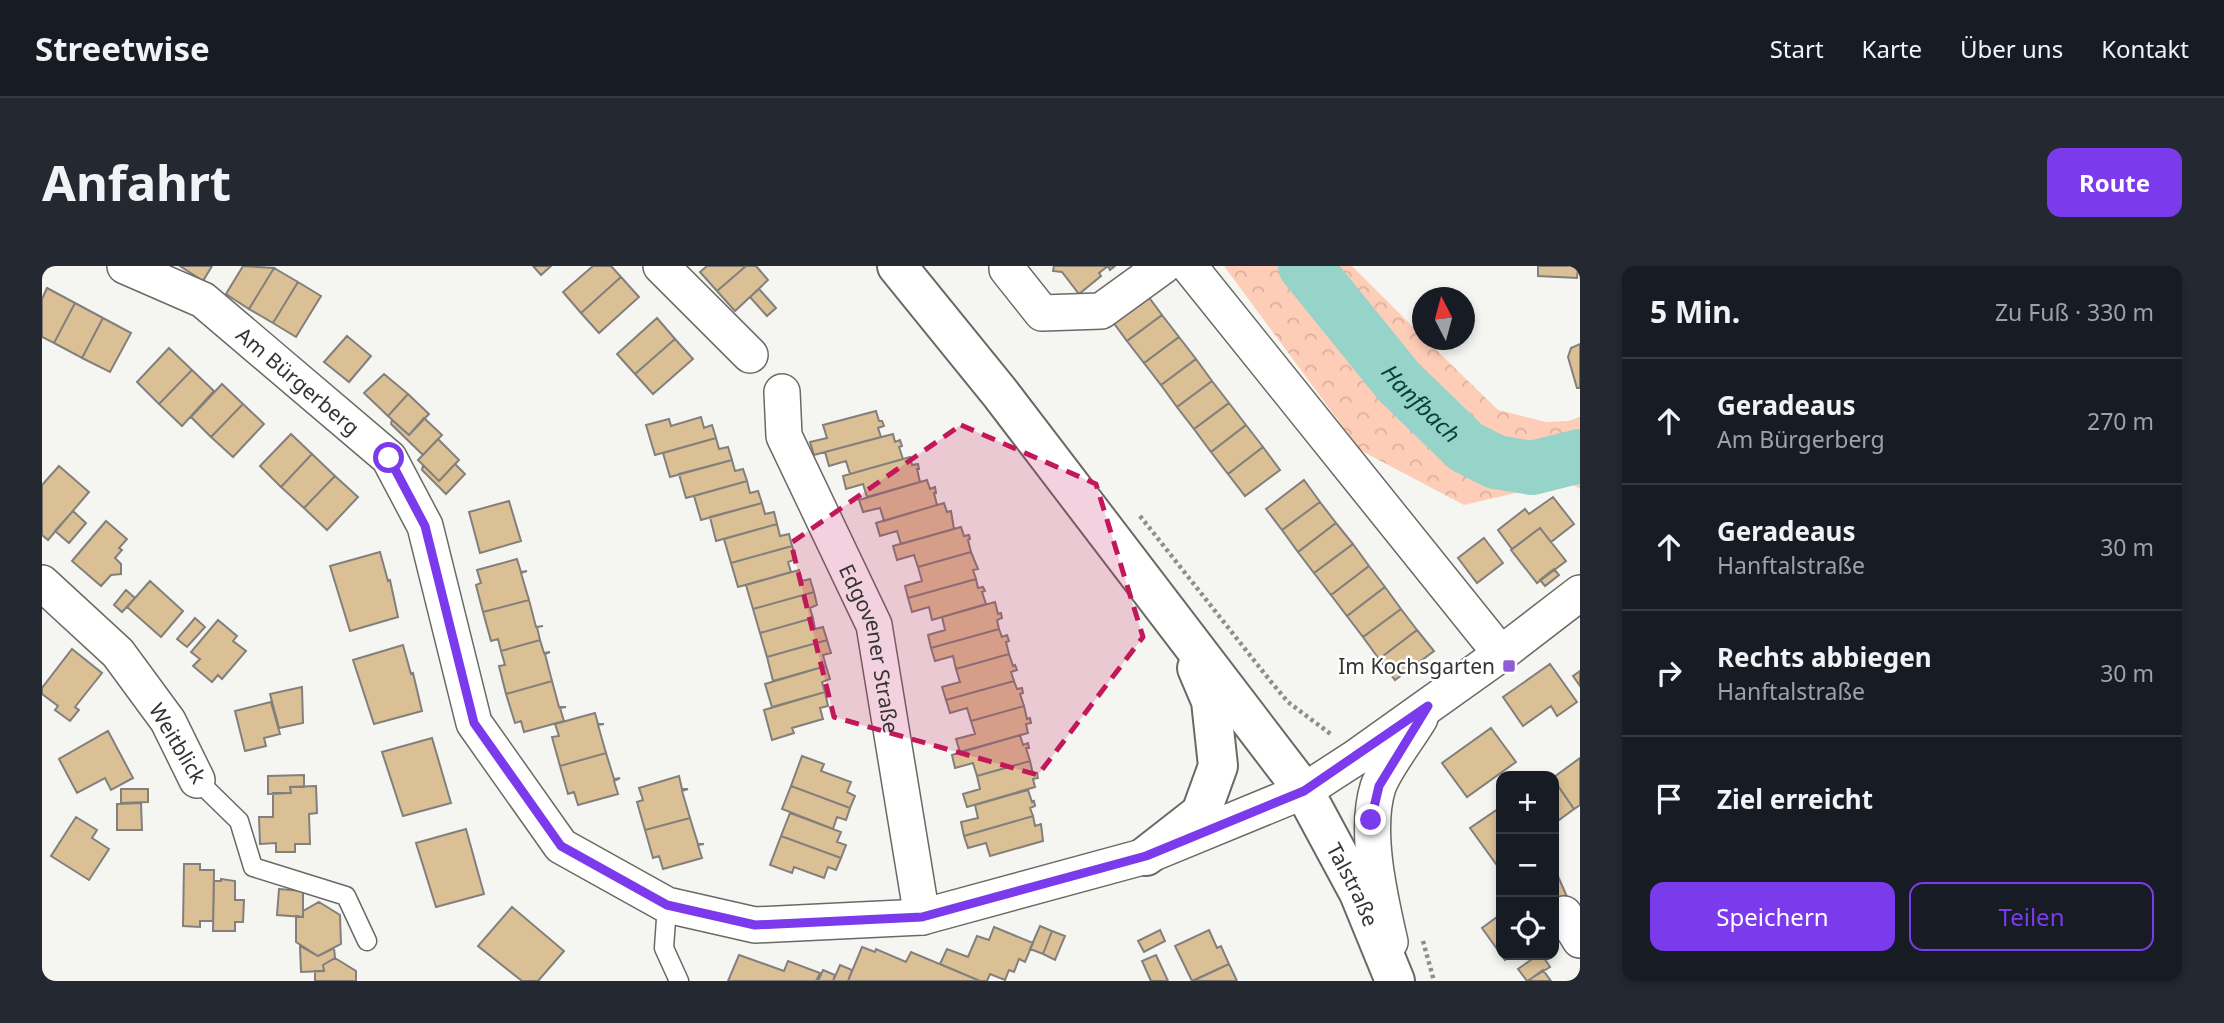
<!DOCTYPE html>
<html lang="de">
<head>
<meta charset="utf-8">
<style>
	body { margin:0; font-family:"Noto Sans",sans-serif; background:#242831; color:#f1f3f6 }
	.controls { position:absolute; right:21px; bottom:21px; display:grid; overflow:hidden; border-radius:14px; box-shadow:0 4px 10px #0003 }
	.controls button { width:63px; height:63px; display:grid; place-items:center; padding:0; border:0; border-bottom:2px solid #363941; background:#171b24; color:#f1f3f6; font:35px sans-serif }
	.compass { position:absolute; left:1370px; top:21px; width:63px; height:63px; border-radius:50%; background:#171b24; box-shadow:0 4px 10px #0003; rotate:354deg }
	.stop { position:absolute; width:21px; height:21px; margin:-16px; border:5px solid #7c3aed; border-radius:50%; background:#fff }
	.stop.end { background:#7c3aed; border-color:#fff; box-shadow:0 2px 7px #0008 }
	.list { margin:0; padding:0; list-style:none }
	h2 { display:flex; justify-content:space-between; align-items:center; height:91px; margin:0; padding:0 28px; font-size:30px }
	h2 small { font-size:23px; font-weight:400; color:#9ea1a6 }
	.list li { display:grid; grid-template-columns:46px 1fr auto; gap:21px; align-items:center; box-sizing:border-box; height:126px; padding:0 28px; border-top:2px solid #363941 }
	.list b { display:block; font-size:26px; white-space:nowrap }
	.list p { margin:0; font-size:23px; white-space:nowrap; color:#9ea1a6 }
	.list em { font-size:23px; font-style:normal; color:#9ea1a6 }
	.actions { display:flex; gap:14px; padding:21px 28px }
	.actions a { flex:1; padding:16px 0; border:2px solid #7c3aed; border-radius:14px; text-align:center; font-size:24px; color:#7c3aed }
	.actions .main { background:#7c3aed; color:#fff }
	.icon { flex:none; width:38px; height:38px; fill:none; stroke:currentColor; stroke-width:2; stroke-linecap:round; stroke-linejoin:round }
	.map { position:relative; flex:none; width:1538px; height:715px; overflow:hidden; border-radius:14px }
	header { display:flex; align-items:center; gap:42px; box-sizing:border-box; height:98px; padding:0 35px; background:#171b24; border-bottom:2px solid #363941 }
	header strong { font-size:33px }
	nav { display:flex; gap:38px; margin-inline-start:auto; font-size:24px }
	.intro { display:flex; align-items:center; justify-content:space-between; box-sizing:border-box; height:168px; padding:0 42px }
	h1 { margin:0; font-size:49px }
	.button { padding:18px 32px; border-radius:14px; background:#7c3aed; color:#fff; font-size:24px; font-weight:700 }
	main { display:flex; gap:42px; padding:0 42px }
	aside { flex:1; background:#171b24; border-radius:14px; box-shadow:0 4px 10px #0003 }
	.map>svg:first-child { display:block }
</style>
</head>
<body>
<header>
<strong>Streetwise</strong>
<nav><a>Start</a><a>Karte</a><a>Über uns</a><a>Kontakt</a></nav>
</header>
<div class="intro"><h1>Anfahrt</h1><a class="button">Route</a></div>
<main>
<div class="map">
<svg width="1538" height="715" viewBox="0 0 1538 715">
	<defs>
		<pattern id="forest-crowns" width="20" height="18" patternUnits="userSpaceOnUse" patternTransform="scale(1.75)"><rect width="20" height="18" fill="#fecdb8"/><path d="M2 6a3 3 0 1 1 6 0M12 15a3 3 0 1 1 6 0" fill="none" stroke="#dab19f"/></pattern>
	</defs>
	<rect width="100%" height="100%" fill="#f5f5f1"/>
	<path fill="url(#forest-crowns)" d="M1182,0H1310L1380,70V74H1384L1456,144L1504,156L1526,155L1538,151V223L1525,215L1422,239L1318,184Z"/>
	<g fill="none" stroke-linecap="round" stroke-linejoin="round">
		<path stroke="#96d4ca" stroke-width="54" id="s1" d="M1263,0L1357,116L1424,181L1454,196L1490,202L1538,190"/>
	</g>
	<path fill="#dbc095" stroke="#827f7c" stroke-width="2" d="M138,0H170L161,15Z
		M201,0L232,2L207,43L184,28Z
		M491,0H509L499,9Z
		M551,0H569L579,11L539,47L521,26Z
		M665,0H704L675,25L658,6Z
		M704,0H714L726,14L693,45L675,25Z
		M1012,0H1073L1068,4L1066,0L1057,7L1059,10L1037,28L1020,6L1011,5Z
		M1496,0H1536L1535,12L1496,10Z
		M232,2L256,16L231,57L207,43Z
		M579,11L597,31L557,67L539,47Z
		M256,16L279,30L254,71L231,57Z
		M5,22L33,37L12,77L0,71V33Z
		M717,23L734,42L725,50L708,31Z
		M1103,26L1120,49L1085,75L1068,52Z
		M33,37L61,52L40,92L12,77Z
		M1120,49L1137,71L1102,97L1085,75Z
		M61,52L89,67L68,106L40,92Z
		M615,52L633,73L593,108L575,88Z
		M305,70L329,90L307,116L282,96Z
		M1137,71L1154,93L1119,119L1102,97Z
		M633,73L651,93L611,128L593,108Z
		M1538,78V122H1535L1526,91L1529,82Z
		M127,82L150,104L117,138L95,116Z
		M1154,93L1170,115L1135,141L1119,119Z
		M150,104L172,125L140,160L117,138Z
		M342,108L366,128L346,150L322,127Z
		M1170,115L1187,137L1152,163L1135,141Z
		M180,118L201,138L169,171L149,151Z
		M366,128L387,148L367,169L346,150Z
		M1187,137L1204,159L1169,186L1152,163Z
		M201,138L222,158L191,191L169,171Z
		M834,145L837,155H840L842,160L836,162L839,171L772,189L768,176L785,172L781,159Z
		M659,151L662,162L670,159L674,172L613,189L604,159L627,153L629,160Z
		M382,152L400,169L381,189L349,158L350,154L367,169Z
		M1204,159L1221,181L1186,208L1169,186Z
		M249,168L270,188L239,221L218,200Z
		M851,168L853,176L858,174L860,180L857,181L861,193L808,208L804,195L787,200L783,186Z
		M674,172L677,183L686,181L690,194L628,211L621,187Z
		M396,173L417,194L397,215L376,194Z
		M1221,181L1238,204L1203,230L1186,208Z
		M270,188L293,210L262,242L239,221Z
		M868,191L870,199L876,198L877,203H875L878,216L825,231L821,218L804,223L801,210Z
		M690,194L693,205L701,203L705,215L644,232L637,208Z
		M413,198L423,208L404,228L380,204L381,199L397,215Z
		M17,200L47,226L6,274L0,269V219Z
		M293,210L316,231L285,264L262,242Z
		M885,214L888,223L893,221L894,227H892L895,239L842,255L838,242L821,246L817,234Z
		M1262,214L1278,236L1240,264L1224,243Z
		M705,215L708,227L716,225L720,237L659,254L652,230Z
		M1511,231L1532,258L1509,276L1498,262L1470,283L1456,264L1483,243L1487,248Z
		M467,235L479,275L438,287L427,246Z
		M1278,236L1294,257L1256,286L1240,264Z
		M720,237L723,248L732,246L735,258L674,275L668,251Z
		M902,237L905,246L909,245L912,263L859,278L855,265L838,270L834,257Z
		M31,245L44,257L27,277L13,265Z
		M64,255L85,273L77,282L80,284L73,292L79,298V308L69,309L59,320L30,295Z
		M1294,257L1311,278L1272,307L1256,286Z
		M735,258L738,270L747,268L750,280L689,297L682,273Z
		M919,261L922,270L927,269L928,273L926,274L929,286L876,301L872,289L855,294L851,280Z
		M1498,262L1524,295L1495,317L1469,284Z
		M1442,272L1461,297L1435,317L1416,292Z
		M1311,278L1327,300L1289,329L1272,307Z
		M750,280L754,293L746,296L749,306L696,321L689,297Z
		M338,286L346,315L348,314L356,351L308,365L288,300Z
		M929,286L936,303L931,304L934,313L866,332L863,320L880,315L876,301Z
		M475,293L479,306L485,305L479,307L487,334L441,346L434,319L439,317L435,304Z
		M1327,300L1343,321L1305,350L1289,329Z
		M1512,303L1517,309L1503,320L1498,314Z
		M757,304L760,315L768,313L772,326L711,343L704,319Z
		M934,313L936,322L941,321L943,325L940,326L944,338L890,354L887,341L870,346L866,332Z
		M108,315L141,345L119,371L85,341Z
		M1343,321L1359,343L1321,371L1305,350Z
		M84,324L93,332L80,346L72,339Z
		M772,326L775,339L768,342L771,352L718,367L711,343Z
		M487,334L494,361L501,360L495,361L498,374L459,385L456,373L449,375L441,346Z
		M953,336L956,348L959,347L960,352L955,354L957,363L889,382L886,369L903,364L900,351Z
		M1359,343L1375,364L1337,393L1321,371Z
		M153,352L163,361L145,381L135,373Z
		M771,352L773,363L781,361L785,374L725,391L718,367Z
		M176,354L195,370L191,375L204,385L180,413L176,409L170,416L151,400L158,393L149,386Z
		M957,363L960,371L965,369L967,375L964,376L967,388L914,403L911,390L893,395L889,382Z
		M1375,364L1392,385L1353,414L1337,393Z
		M498,374L502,387L508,386L503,388L510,415L464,428L457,400L463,399L459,385Z
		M785,374L789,387L781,389L784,400L731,415L725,391Z
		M361,379L369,408L371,407L380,445L332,458L311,394Z
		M30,383L60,407L33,441L37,444L28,455L13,444L16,440L0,428V422Z
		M967,388L971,400L973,399L975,404L969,406L972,415L904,434L900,421L918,416L914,403Z
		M1508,398L1535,436L1515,450L1509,440L1481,460L1461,431Z
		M784,400L788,413L780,416L783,426L730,441L723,418Z
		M1538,405V420L1531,410Z
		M510,415L517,441H524L518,442L522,455L482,466L479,455L473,457L464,428Z
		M972,415L975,423L980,422L981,427L978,428L982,440L929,455L925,442L908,447L904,434Z
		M260,421L261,457L237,462L228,428Z
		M783,426L786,440L778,442L781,453L750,462L752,467L730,474L722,444Z
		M229,436L238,468L222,472L224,480L203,485L193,445Z
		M982,440L985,453L988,452L989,457L984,458L986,467L918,486L914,473L933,468L929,455Z
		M553,447L556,458H562L556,459L564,487L518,500L510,471L517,470L513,458Z
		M1449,462L1474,496L1425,531L1400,497Z
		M66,465L91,512L69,524L63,512L35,527L17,493Z
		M978,469L981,479L986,477L987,482H984L988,495L935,510L931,497L913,502L910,489Z
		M390,472L409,537L361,550L340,486Z
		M564,487L572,513L578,512L572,515L576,528L536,539L532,526L526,528L518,500Z
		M760,490L782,498L779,505L809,516L805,526L813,530L808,542L749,520Z
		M1538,492V539L1532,543L1512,514V511Z
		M988,495L991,508L995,507L996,512L991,513L993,521L925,541L921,528L938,523L935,510Z
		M262,509V521H248L249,527L226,528V510Z
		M637,510L640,523H646L640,525L648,552L603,564L595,536L601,534L597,522Z
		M1512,514L1532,543L1517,554L1512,546Z
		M274,520L275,547L267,548L268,578H253V586H234V577L218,578L217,551H231V527H249L248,521Z
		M749,520L808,542L804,554L795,551L791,563L740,543Z
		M79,523H106V536L79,537Z
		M986,524L990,536L992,535L993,540L988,542L991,550L922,570L919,556L936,552L933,539Z
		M99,537L100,564H75V538Z
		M1459,541V595L1454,598L1428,562Z
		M748,547L799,566L795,576L804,579L799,592L739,570Z
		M991,550L993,560L999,558L1001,575L948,590L944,577L926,582L922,570Z
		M34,551L55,564L50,572L67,583L47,614L9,590Z
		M648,552L656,578H662L656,579L660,592L621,603L617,590L611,592L603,564Z
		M424,563L442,628L394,641L374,577Z
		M739,570L799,592L794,604L786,601L782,612L752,601L750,607L728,599Z
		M142,598H158V604H172L171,655H158V661L141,660Z
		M1515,608L1526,633L1512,639V609Z
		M179,613L193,615V634H202L201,656H193V665H171L172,615H179Z
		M237,623L261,625V651L235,649Z
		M277,636L298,649L299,678L276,690L254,676V650L261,651V645Z
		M470,641L522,685L496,715H480L436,680Z
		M1459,648V689H1470L1463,694L1440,662Z
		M998,660L1010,665L1001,688L988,683Z
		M952,661L991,677L983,696L977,693L972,706L967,704L963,714L948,708L945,715H938L898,698L905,683L926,691L935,670L947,674Z
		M1118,664L1123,675L1102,686L1096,675Z
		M1167,664L1175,682L1179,680L1187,698L1150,715L1133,680Z
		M1010,665L1023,670L1013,694L1001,688Z
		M258,680L276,690L292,682L293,692L281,699L282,705L259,706Z
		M820,681L833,686L834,683L864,696L869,686L938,715H806Z
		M697,689L742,705L746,695L778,707L774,715H686Z
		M1114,689L1126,715H1109L1100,695Z
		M1496,689H1500L1508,701L1485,715L1476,703Z
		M293,692L314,705V715H273V705H282L281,699Z
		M1187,698L1195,715H1151Z
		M798,699L810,704L806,715H791Z
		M781,704L793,709L791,715H776Z
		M1501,704L1509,715H1486Z"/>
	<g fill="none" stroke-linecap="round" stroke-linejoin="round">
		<defs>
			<path id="service" d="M155,514L197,555L211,601L304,630L325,675
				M625,639L622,682L637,715"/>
			<g id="minor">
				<path id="s2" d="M83,0L161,34L347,192L383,260L432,457L519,580L625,639L713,659L880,651L1104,590L1262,525L1313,492L1456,390L1538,327"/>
				<path d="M619,0L708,89"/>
				<path d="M965,0V3L1000,47L1059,45L1121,0"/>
				<path d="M1147,0L1459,388"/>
				<path id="s3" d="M740,126L742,170L832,359L880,651"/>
				<path d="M0,317L76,387L126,455L155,514"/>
				<path d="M1522,648L1538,674"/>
				<path d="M1348,676C1338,632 1322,565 1336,521C1343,501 1367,471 1378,452"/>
			</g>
			<g id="secondary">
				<path id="s4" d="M855,0L958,127L1262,525L1317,627L1353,715"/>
				<path d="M1104,590L1159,547L1176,500L1169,435L1155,402"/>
			</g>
		</defs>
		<use href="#service" stroke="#696a66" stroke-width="21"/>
		<use href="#minor" stroke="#696a66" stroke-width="38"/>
		<use href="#secondary" stroke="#696a66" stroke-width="42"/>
		<path stroke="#8e8e8c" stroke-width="4.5" stroke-dasharray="3.5 3.5" stroke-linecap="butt" d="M1098,250L1230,417L1246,436L1290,469
			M1381,675L1392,715"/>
		<use href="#service" stroke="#fff" stroke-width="18"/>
		<use href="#minor" stroke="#fff" stroke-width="35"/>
		<use href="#secondary" stroke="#fff" stroke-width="38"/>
	</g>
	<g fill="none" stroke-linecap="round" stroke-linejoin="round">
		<path stroke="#7c3aed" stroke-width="9" d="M347,192L383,260L432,457L519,580L625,639L713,659L880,651L1104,590L1262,525L1386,440L1337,520L1329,554"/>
	</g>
	<path fill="#c2185b" fill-opacity="0.2" stroke="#c2185b" stroke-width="5" stroke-dasharray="14 9" stroke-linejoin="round" d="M919,159L1054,218L1101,371L996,509L792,451L749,277Z"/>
	<rect fill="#915dd6" stroke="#fff" stroke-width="2.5" x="1460" y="393" width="14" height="14" rx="3.5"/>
	<g text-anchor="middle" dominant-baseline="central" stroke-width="5" stroke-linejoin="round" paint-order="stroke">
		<g font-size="21" fill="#343433" stroke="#fff">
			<text stroke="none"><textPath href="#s2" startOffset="210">Am Bürgerberg</textPath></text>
			<text stroke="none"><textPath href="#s3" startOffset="275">Edgovener Straße</textPath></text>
			<text transform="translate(136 477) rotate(59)">Weitblick</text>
			<text stroke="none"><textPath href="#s4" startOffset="770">Talstraße</textPath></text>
		</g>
		<g font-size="21" fill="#343433" stroke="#fff" text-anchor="end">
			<text x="1453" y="400">Im Kochsgarten</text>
		</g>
		<g font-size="23" font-style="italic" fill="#07413b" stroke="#fff">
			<text stroke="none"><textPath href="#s1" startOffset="180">Hanfbach</textPath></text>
		</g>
	</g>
</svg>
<div class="controls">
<button>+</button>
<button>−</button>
<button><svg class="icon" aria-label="locate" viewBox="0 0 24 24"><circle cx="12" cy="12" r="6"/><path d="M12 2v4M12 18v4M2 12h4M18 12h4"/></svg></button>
</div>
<svg class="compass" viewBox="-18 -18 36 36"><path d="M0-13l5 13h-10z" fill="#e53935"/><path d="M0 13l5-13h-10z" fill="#9ea1a6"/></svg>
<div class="stop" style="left:347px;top:192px"></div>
<div class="stop end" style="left:1329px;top:554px"></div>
</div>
<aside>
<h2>5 Min.<small>Zu Fuß · 330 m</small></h2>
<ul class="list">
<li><svg class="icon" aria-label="ahead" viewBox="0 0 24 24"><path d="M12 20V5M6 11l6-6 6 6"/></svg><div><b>Geradeaus</b><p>Am Bürgerberg</p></div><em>270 m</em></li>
<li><svg class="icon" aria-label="ahead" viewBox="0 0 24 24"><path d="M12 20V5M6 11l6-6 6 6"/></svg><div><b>Geradeaus</b><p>Hanftalstraße</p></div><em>30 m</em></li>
<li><svg class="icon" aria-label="right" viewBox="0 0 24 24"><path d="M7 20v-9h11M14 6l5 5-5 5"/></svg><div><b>Rechts abbiegen</b><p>Hanftalstraße</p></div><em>30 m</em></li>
<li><svg class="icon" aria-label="arrive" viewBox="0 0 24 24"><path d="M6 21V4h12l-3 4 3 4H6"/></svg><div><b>Ziel erreicht</b></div></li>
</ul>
<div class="actions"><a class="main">Speichern</a><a>Teilen</a></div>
</aside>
</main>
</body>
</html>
